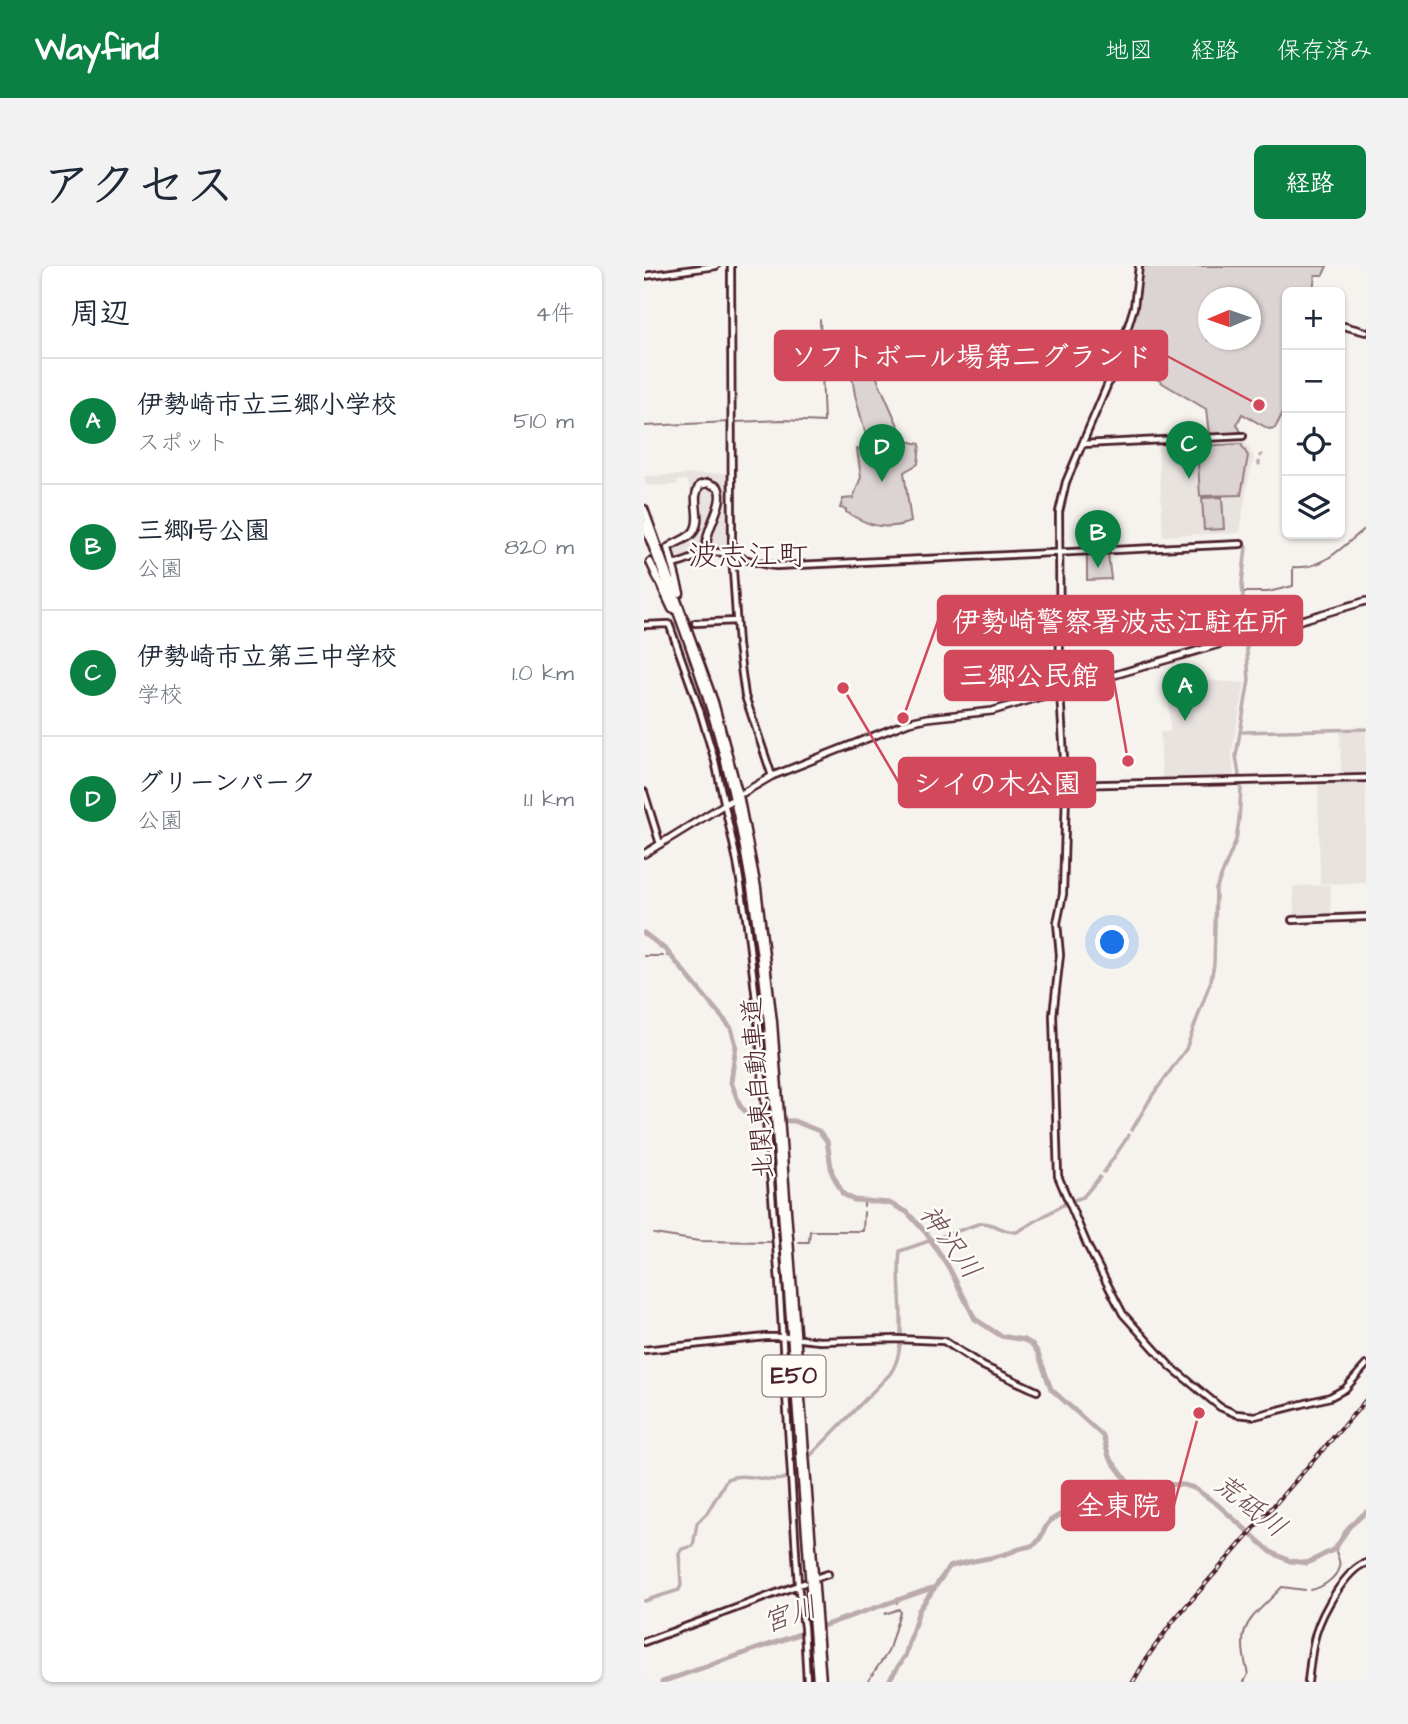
<!DOCTYPE html>
<html lang="ja">
<head>
<meta charset="utf-8">
<style>
	body { margin:0; font-family:"Architects Daughter","Klee One",sans-serif; background:#f2f2f3; color:#1f2937 }
	.controls { position:absolute; right:21px; top:21px; display:grid; overflow:hidden; border-radius:10px; box-shadow:0 2px 5px #0004 }
	.controls button { width:63px; height:63px; display:grid; place-items:center; padding:0; border:0; border-bottom:2px solid #e0e1e3; background:#fff; color:#1f2937; font:35px sans-serif }
	.compass { position:absolute; left:554px; top:21px; width:63px; height:63px; border-radius:50%; background:#fff; box-shadow:0 2px 5px #0004; rotate:268deg }
	.you { position:absolute; left:469px; top:677px; width:24px; height:24px; margin:-18px; border:5px solid #fff; border-radius:50%; background:#1a73e8; box-shadow:0 0 0 10px #1a73e833 }
	.badge { display:grid; place-items:center; width:46px; height:46px; border-radius:50%; background:#0b8043; color:#fff; font-size:23px; font-weight:700 }
	.pin { position:absolute; translate:-50% -58px; filter:drop-shadow(0 2px 4px #0008) }
	.pin::after { content:''; position:absolute; top:37px; width:24px; height:21px; background:inherit; clip-path:polygon(0 0,100% 0,50% 100%) }
	.list { margin:0; padding:0; list-style:none }
	h2 { display:flex; justify-content:space-between; align-items:center; height:91px; margin:0; padding:0 28px; font-size:30px }
	h2 small { font-size:23px; font-weight:400; color:#747a83 }
	.list li { display:grid; grid-template-columns:46px 1fr auto; gap:21px; align-items:center; box-sizing:border-box; height:126px; padding:0 28px; border-top:2px solid #e0e1e3 }
	.list b { display:block; font-size:26px; white-space:nowrap }
	.list p { margin:0; font-size:23px; white-space:nowrap; color:#747a83 }
	.list em { font-size:23px; font-style:normal; color:#747a83 }
	.icon { flex:none; width:38px; height:38px; fill:none; stroke:currentColor; stroke-width:2; stroke-linecap:round; stroke-linejoin:round }
	.map { position:relative; flex:none; width:722px; height:1416px; overflow:hidden; border-radius:10px }
	header { display:flex; align-items:center; gap:42px; box-sizing:border-box; height:98px; padding:0 35px; background:#0b8043; color:#fff }
	header strong { font-size:33px }
	nav { display:flex; gap:38px; margin-inline-start:auto; font-size:24px }
	.intro { display:flex; align-items:center; justify-content:space-between; box-sizing:border-box; height:168px; padding:0 42px }
	h1 { margin:0; font-size:49px }
	.button { padding:18px 32px; border-radius:10px; background:#0b8043; color:#fff; font-size:24px; font-weight:700 }
	main { display:flex; gap:42px; padding:0 42px }
	aside { flex:1; background:#fff; border-radius:10px; box-shadow:0 2px 5px #0004 }
	.map>svg:first-child { display:block }
</style>
</head>
<body>
<header>
<strong>Wayfind</strong>
<nav><a>地図</a><a>経路</a><a>保存済み</a></nav>
</header>
<div class="intro"><h1>アクセス</h1><a class="button">経路</a></div>
<main>
<aside>
<h2>周辺<small>4件</small></h2>
<ul class="list">
<li><span class="badge">A</span><div><b>伊勢崎市立三郷小学校</b><p>スポット</p></div><em>510 m</em></li>
<li><span class="badge">B</span><div><b>三郷1号公園</b><p>公園</p></div><em>820 m</em></li>
<li><span class="badge">C</span><div><b>伊勢崎市立第三中学校</b><p>学校</p></div><em>1.0 km</em></li>
<li><span class="badge">D</span><div><b>グリーンパーク</b><p>公園</p></div><em>1.1 km</em></li>
</ul>
</aside>
<div class="map">
<svg width="722" height="1416" viewBox="0 0 722 1416">
	<rect width="100%" height="100%" fill="#f6f3ef"/>
	<filter id="ink" filterUnits="userSpaceOnUse"><feTurbulence type="fractalNoise" baseFrequency=".0143" numOctaves="2"/><feDisplacementMap in="SourceGraphic" scale="14" xChannelSelector="R" yChannelSelector="G"/><feConvolveMatrix kernelMatrix="1 2 1 2 8 2 1 2 1" color-interpolation-filters="sRGB"/></filter>
	<g filter="url(#ink)">
		<path fill="#e9e3e0" d="M599,173L610,191L603,220L596,267L519,270L514,179Z
			M83,207L85,280H77L76,284H59L31,296L28,293V285L41,276V268L49,260L46,221L42,214L34,215L33,219L2,220L0,210Z
			M549,413L601,417L588,485L590,512L518,513L516,466H526L524,416Z
			M696,465H722V510H697Z
			M722,513V617L676,618L674,515Z
			M686,619L687,650H650L649,620Z"/>
		<path fill="#dcd4d2" stroke="#937a7e" stroke-width="2" fill-rule="evenodd" d="M497,0H683L679,9H671L669,26H643V139L631,162L625,163L598,148L593,158L598,168L565,169L562,143L520,118L485,94H476L494,37ZM564,32H606V74H564Z
			M229,103L256,164L245,169L223,173L211,129L208,110L209,107L219,108Z
			M258,174L276,178L274,198L260,206L267,256C240,265 225,260 202,246V243L196,242L199,233L209,232L217,211L213,183Z
			M597,178L604,190L597,229L556,230L553,180Z
			M578,231L580,263L560,264L558,232Z
			M464,287L467,313L443,314V288Z"/>
		<g fill="none" stroke-linecap="round" stroke-linejoin="round">
			<path stroke="#8e7378" stroke-width="2" d="M176,54L178,100
				M90,156L139,154L180,156L178,106
				M0,160L86,156
				M598,326H624L649,320V301C681,304 698,280 722,262
				M0,690H19
				M23,690L27,689
				M220,935V940
				M10,968L55,975L126,976
				M155,976H165L166,965H219L220,946
				M667,1324C677,1322 692,1313 695,1301C697,1296 693,1289 691,1283
				M252,1336L253,1337
				M223,1416L244,1386L256,1346L255,1343L241,1348
				M600,1416L604,1408C590,1358 605,1356 638,1321L661,1324"/>
			<path stroke="#bbabac" stroke-width="3.5" d="M616,190L617,189
				M615,198V196
				M602,369L598,318L602,281
				M599,466L722,463
				M567,714L570,698L572,623L592,574L595,554L597,522L592,490L605,414L602,372
				M488,864L508,830L542,783L566,717
				M460,906L485,869
				M427,935L439,931L456,911
				M167,1189L246,1108C267,1079 251,1020 256,985L337,957C351,957 361,967 373,966L422,937
				M0,1335L35,1324L37,1319L35,1287L38,1283L49,1280L53,1257L63,1247L83,1213C102,1204 126,1220 144,1211"/>
			<path stroke="#bbabac" stroke-width="5" d="M0,667L22,684L87,762L92,779L87,816L96,840L105,849L115,854L150,855L175,865L183,875L188,907L199,928L210,934L245,937L263,946L282,967L304,1000L331,1053L357,1070L380,1074L388,1078L394,1087L407,1123L459,1170L465,1191L483,1215
				M18,1416L288,1322
				M244,1416L261,1390L275,1344L305,1301C328,1293 352,1294 375,1283C381,1281 387,1281 391,1278C399,1272 399,1262 406,1255L469,1216L540,1219L550,1222L573,1238L627,1286L646,1295L663,1297L691,1283L705,1261L722,1246"/>
			<path stroke="#d4c9c8" stroke-width="4.5" stroke-dasharray="4.5 2" stroke-linecap="butt" d="M30,358L51,357"/>
			<defs>
				<path id="secondary" d="M87,0L88,289L94,379L101,430L128,510
					M495,0L490,41L472,99L422,216L415,246L416,425L422,527L419,628L413,657L416,689L409,749L414,910L444,981L479,1048L526,1100L576,1141L592,1148L611,1150L686,1131L701,1123L722,1099
					M0,10L72,0
					M696,59L722,66
					M439,178L599,170
					M32,298C46,295 56,287 71,286C89,286 111,299 132,300L597,278
					M51,357L92,355
					M0,359L25,358L27,363L56,445L71,495L93,595L103,658L113,742L135,1016L154,1319L160,1361L163,1416
					M422,519L722,512
					M0,526L16,578
					M648,654L722,651
					M157,1073L176,1075L253,1073L300,1075L339,1100L393,1125
					M0,1084L122,1071H143
					M175,1311L184,1308
					M0,1376L160,1317
					M664,1416C666,1400 667,1383 672,1367C678,1347 702,1303 722,1297"/>
				<path id="primary" d="M99,527L128,510L265,456L283,452L348,445L722,335
					M0,588L86,535"/>
				<path id="highway" d="M0,243L70,436L96,534L113,622L129,756L178,1416
					M0,258C26,327 54,397 74,469C100,563 115,659 124,757L173,1416
					M6,296L28,343
					M36,327L24,282C32,275 47,273 51,263C58,249 46,233 56,219L64,217L74,221C83,239 58,263 63,287"/>
			</defs>
			<use href="#secondary" stroke="#4a1f2b" stroke-width="10"/>
			<use href="#primary" stroke="#4a1f2b" stroke-width="10"/>
			<use href="#highway" stroke="#4a1f2b" stroke-width="11"/>
			<use href="#secondary" stroke="#fdfcf7" stroke-width="4.5"/>
			<use href="#primary" stroke="#fdfcf7" stroke-width="5"/>
			<use href="#highway" stroke="#fdfcf7" stroke-width="6"/>
			<defs>
				<path id="rail" d="M489,1416L504,1390L530,1354L722,1134"/>
			</defs>
			<use href="#rail" stroke="#4a1f2b" stroke-width="4.5"/>
			<use href="#rail" stroke="#fdfcf7" stroke-width="2" stroke-dasharray="5" stroke-linecap="butt"/>
		</g>
	</g>
	<g text-anchor="middle" dominant-baseline="central" stroke-width="5" stroke-linejoin="round" paint-order="stroke">
		<rect fill="#fdfcf7" stroke="#806168" stroke-width="2" x="118.5" y="1089.5" width="63" height="41" rx="5"/>
		<g font-size="24" font-weight="bold" fill="#4a1f2b">
			<text x="150" y="1110">E50</text>
		</g>
		<g font-size="26" fill="#4a1f2b" stroke="#fdfcf7">
			<text transform="translate(114 822) rotate(-94)">北関東自動車道</text>
		</g>
		<g font-size="28" font-style="italic" fill="#725058" stroke="#fdfcf7">
			<text transform="translate(306 976) rotate(54)">神沢川</text>
			<text transform="translate(606 1240) rotate(38)">荒砥川</text>
			<text transform="translate(146 1349) rotate(-19)">宮川</text>
		</g>
		<g font-size="30" fill="#4a1f2b" stroke="#fdfcf7">
			<text x="104" y="290">波志江町</text>
		</g>
	</g>
	<path fill="none" stroke="#d1495b" stroke-width="2.5" d="M615 139L523 90M259 452L294 355M484 495L469 410M199 422L255 517M555 1147L530 1239"/>
	<g fill="#d1495b" stroke="#fdfcf7" stroke-width="2.5">
		<circle cx="615" cy="139" r="7"/>
		<circle cx="259" cy="452" r="7"/>
		<circle cx="484" cy="495" r="7"/>
		<circle cx="199" cy="422" r="7"/>
		<circle cx="555" cy="1147" r="7"/>
	</g>
	<g fill="#d1495b" stroke="#d1495b" stroke-width="2.5">
		<rect x="131" y="65" width="392" height="49" rx="7"/>
		<rect x="294" y="330" width="364" height="49" rx="7"/>
		<rect x="301" y="385" width="168" height="49" rx="7"/>
		<rect x="255" y="492" width="196" height="49" rx="7"/>
		<rect x="418" y="1215" width="112" height="49" rx="7"/>
	</g>
	<g font-size="28" text-anchor="middle" font-weight="bold" fill="#fff">
		<text x="327" y="100">ソフトボール場第二グランド</text>
		<text x="476" y="365">伊勢崎警察署波志江駐在所</text>
		<text x="385" y="419">三郷公民館</text>
		<text x="353" y="527">シイの木公園</text>
		<text x="474" y="1249">全東院</text>
	</g>
</svg>
<div class="controls">
<button>+</button>
<button>−</button>
<button><svg class="icon" aria-label="locate" viewBox="0 0 24 24"><circle cx="12" cy="12" r="6"/><path d="M12 2v4M12 18v4M2 12h4M18 12h4"/></svg></button>
<button><svg class="icon" aria-label="layers" viewBox="0 0 24 24"><path d="M12 4l9 5-9 5-9-5zM3 14l9 5 9-5"/></svg></button>
</div>
<svg class="compass" viewBox="-18 -18 36 36"><path d="M0-13l5 13h-10z" fill="#e53935"/><path d="M0 13l5-13h-10z" fill="#747a83"/></svg>
<div class="you"></div>
<div class="pin badge" style="left:541px;top:455px">A</div>
<div class="pin badge" style="left:454px;top:302px">B</div>
<div class="pin badge" style="left:545px;top:213px">C</div>
<div class="pin badge" style="left:238px;top:216px">D</div>
</div>
</main>
</body>
</html>
